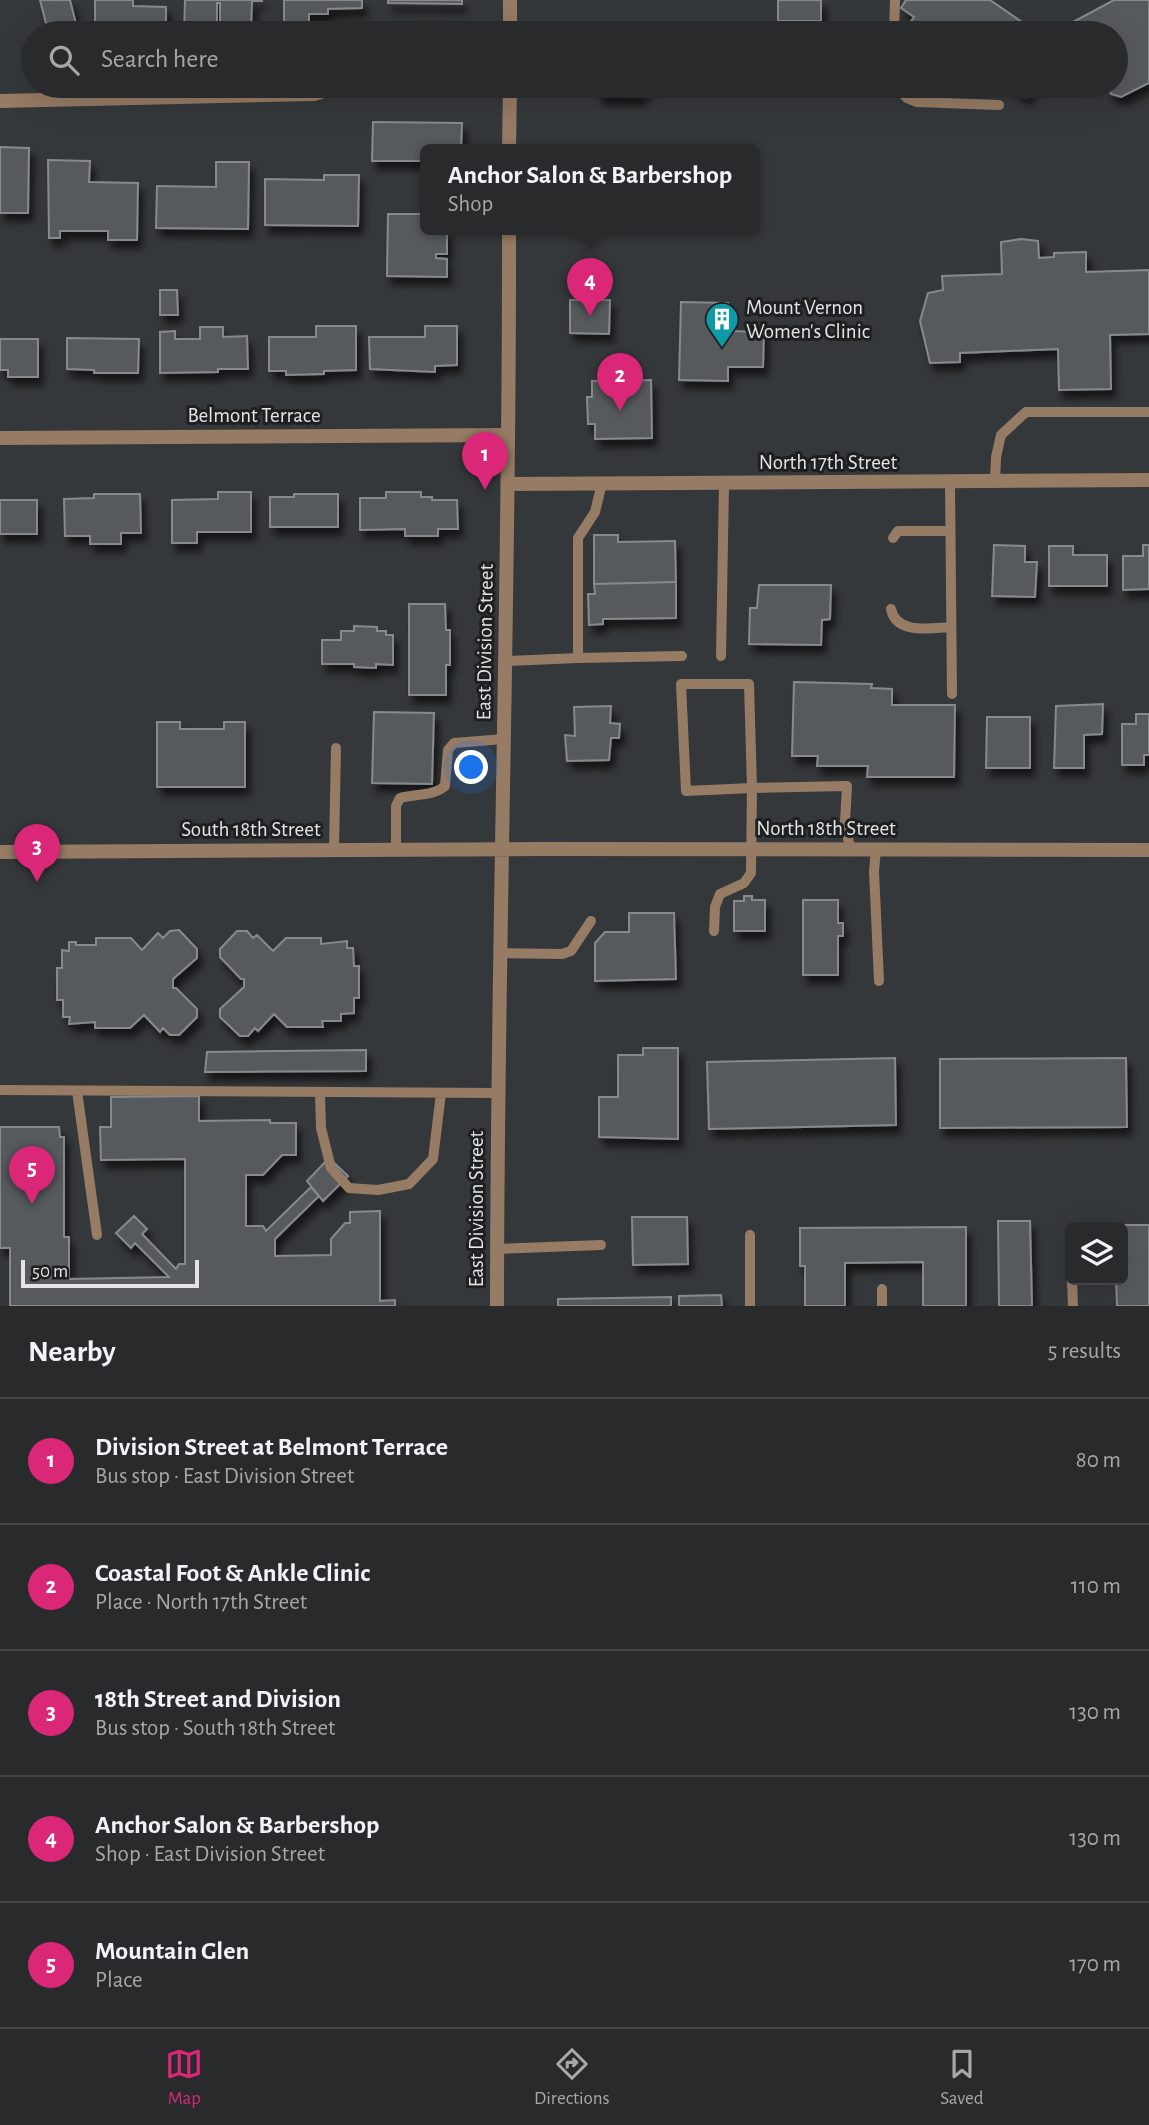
<!DOCTYPE html>
<html lang="en">
<head>
<meta charset="utf-8">
<style>
	body { margin:0; font-family:"Alegreya Sans",sans-serif; background:#303234; color:#f1f3f6 }
	.controls { position:absolute; right:21px; bottom:21px; display:grid; overflow:hidden; border-radius:10px; box-shadow:0 7px 28px #0002 }
	.controls button { width:63px; height:63px; display:grid; place-items:center; padding:0; border:0; border-bottom:2px solid #444648; background:#282a2c; color:#f1f3f6; font:35px sans-serif }
	.scale { position:absolute; left:21px; bottom:18px; width:178px; box-sizing:border-box; padding-left:7px; border:4px solid #e2e4e5; border-top:0; font-size:19px; line-height:24px; white-space:nowrap; color:#e2e4e5; -webkit-text-stroke:5px #1e1f20; paint-order:stroke }
	.you { position:absolute; left:472px; top:768px; width:24px; height:24px; margin:-18px; border:5px solid #fff; border-radius:50%; background:#1a73e8; box-shadow:0 0 0 10px #1a73e833 }
	.badge { display:grid; place-items:center; width:46px; height:46px; border-radius:50%; background:#db2777; color:#fff; font-size:23px; font-weight:700 }
	.pin { position:absolute; translate:-50% -58px; filter:drop-shadow(0 2px 4px #0008) }
	.pin::after { content:''; position:absolute; top:37px; width:24px; height:21px; background:inherit; clip-path:polygon(0 0,100% 0,50% 100%) }
	.popup { position:absolute; left:420px; top:144px; width:340px; height:91px; box-sizing:border-box; display:grid; place-content:center; border-radius:10px; background:#282a2c; filter:drop-shadow(0 2px 5px #0005); font-size:23px; white-space:nowrap; color:#a5a7a9 }
	.popup b { font-size:26px; color:#f1f3f6 }
	.popup::after { content:''; position:absolute; left:50%; top:100%; margin-left:-14px; border:14px solid transparent; border-top-color:#282a2c }
	.list { margin:0; padding:0; list-style:none }
	h2 { display:flex; justify-content:space-between; align-items:center; height:91px; margin:0; padding:0 28px; font-size:30px }
	h2 small { font-size:23px; font-weight:400; color:#a5a7a9 }
	.list li { display:grid; grid-template-columns:46px 1fr auto; gap:21px; align-items:center; box-sizing:border-box; height:126px; padding:0 28px; border-top:2px solid #444648 }
	.list b { display:block; font-size:26px; white-space:nowrap }
	.list p { margin:0; font-size:23px; white-space:nowrap; color:#a5a7a9 }
	.list em { font-size:23px; font-style:normal; color:#a5a7a9 }
	.icon { flex:none; width:38px; height:38px; fill:none; stroke:currentColor; stroke-width:2; stroke-linecap:round; stroke-linejoin:round }
	.map { position:relative; flex:none; width:1149px; height:1306px; overflow:hidden }
	.search { position:absolute; background:#282a2c; box-shadow:0 7px 28px #0002; left:21px; right:21px; top:21px; height:77px; display:flex; align-items:center; gap:18px; box-sizing:border-box; padding:0 24px; border-radius:38px; color:#a5a7a9; font-size:26px }
	.sheet { height:721px; background:#282a2c }
	nav { display:flex; justify-content:space-around; align-items:center; box-sizing:border-box; height:98px; border-top:2px solid #444648; background:#282a2c; font-size:19px; color:#a5a7a9 }
	nav a { display:grid; justify-items:center; gap:4px }
	nav .on { color:#db2777 }
	.map>svg:first-child { display:block }
</style>
</head>
<body>
<div class="map">
<svg width="1149" height="1306" viewBox="0 0 1149 1306">
	<defs>
		<filter id="shadow"><feDropShadow dx="4.5" dy="8" stdDeviation="3.5" flood-color="#0009"/></filter>
	</defs>
	<rect width="100%" height="100%" fill="#35383a"/>
	<path fill="#575a5c" stroke="#868a8c" stroke-width="2" filter="url(#shadow)" d="M40,0H70L76,24L48,31Z
		M95,0H133V6L166,7V33H95Z
		M185,0H262V1H252L251,33L220,32V3H217V33H184Z
		M284,0H362V8L328,9V14H309V33H284Z
		M388,0H462V4L388,3Z
		M778,0H821V21H778Z
		M906,0H990L1038,33H903L914,17L901,8Z
		M1114,0H1149V83L1121,97L1111,94L1107,86H1116V33H1078L1073,22Z
		M598,86H649V89H641V97L598,96Z
		M1010,86H1034L1026,97Z
		M373,122L462,123L461,150H426V161H372Z
		M0,147L29,148L28,213H0Z
		M48,160L90,161L89,182L138,183L137,240H108V231H60V238H49Z
		M216,162H249L248,229L156,228L157,186L216,187Z
		M324,175H359L358,226L265,225V179L324,180Z
		M388,214H426V230H447V254H436V258L447,259V277L387,276Z
		M1021,239L1038,241L1039,258L1054,257V253L1086,252V272L1149,270V334L1110,335L1111,389L1059,390L1058,349L960,353V362L930,363L920,321L928,293L943,290L942,276L1002,274L1001,242Z
		M160,290H177L178,315H160Z
		M570,300H610L609,334L570,333Z
		M681,302L728,303V331L764,332L763,367H728V381L679,380Z
		M316,326H356V370L324,371V374L286,375V371H269V337H316Z
		M425,326H457V365L435,366V372L370,369L369,337H425Z
		M200,327H223V337L247,336L248,369H218V372L160,373V332L175,331V339H200Z
		M67,338L139,339L138,373H94V370L67,369Z
		M0,339H38V377H8V370H0Z
		M651,380L652,438L595,439V424H588L587,397H592V381Z
		M218,492H251V532H197V543H172V500L218,499Z
		M386,492H421V497H432V500H457L458,529H438V536H405V529L360,530V498H386Z
		M94,494H140L141,533H121V544H90V536H65L64,499L94,498Z
		M294,494H338V527H270V497H294Z
		M0,500H37V534H0Z
		M594,535H618V542L675,541L676,582L594,584Z
		M994,545L1025,546V562H1037L1035,597L992,596Z
		M1143,545H1149V589L1123,590V556H1143Z
		M1049,546H1073V555H1107V586H1049Z
		M676,582V618L603,619V624L589,625L588,594H595L594,584Z
		M759,585H831L830,619L822,620L821,645L749,644L750,608H757Z
		M409,604H445L446,630H450V665H446V695H409Z
		M354,626L377,627V631H386V635H393V665L376,664V668L354,667V664H322V640H341V631H354Z
		M794,682L872,684L871,688L892,689V705H955L954,777H867L868,766H817L818,756H792Z
		M1103,704L1102,734L1084,735V768H1054L1056,706Z
		M611,706L610,723L620,724L619,738H611L609,760L567,761L565,735L575,736L574,707Z
		M374,712L434,713L432,784L372,783Z
		M1136,714H1149V755H1144V765H1122V724H1136Z
		M987,717H1030V768H986Z
		M157,722H180V729H224V722H245V787H157Z
		M744,896H752V900H765V931H734V901H744Z
		M803,900H838V923H843V936H838V975H803Z
		M629,913H674L676,979L595,981V943L605,932H629Z
		M179,930L197,949V958L173,979V988H176L197,1009V1017L179,1035H170L163,1028L160,1032L144,1015L130,1028H95V1022L69,1024L70,1017H63V1000H57V968H62V950L69,951V942H76V945H96V938H131L142,950L158,933L163,938L170,931Z
		M237,931H247L253,938L257,935L273,951L286,938H321V944L347,941V948H353L354,966H359V998H354V1013L341,1014V1021H322L323,1027H287L274,1014L258,1031L255,1028L248,1036H240L220,1017V1009L244,987V979H241L220,957V949Z
		M643,1048H678V1139L599,1137V1097H618V1055H643Z
		M366,1050V1071L205,1072L207,1052Z
		M895,1058L896,1125L709,1129L707,1062Z
		M1126,1058L1127,1127L940,1128V1059Z
		M199,1096V1121L270,1120V1123H296V1155H282L263,1175H246V1226H263L266,1231L311,1187L319,1196L275,1239V1256L331,1255V1239L345,1223H350V1212L380,1211V1301L395,1300V1306H10V1248H0V1127H59L60,1137H64V1237H69V1279L169,1277L135,1243L131,1248L116,1233L134,1216L147,1229L142,1234L176,1269L179,1264H185V1159L101,1160L100,1127H111V1097Z
		M329,1158L348,1176L323,1201L307,1181Z
		M632,1217H687L688,1264L633,1265Z
		M998,1221H1030L1032,1306H999Z
		M1116,1225H1149V1306H1117L1116,1280H1123V1227H1116Z
		M966,1227V1306H923V1262L845,1263V1306H805V1266H800V1228Z
		M721,1295L722,1306H679V1296Z
		M671,1297V1306H558V1299Z"/>
	<g fill="none" stroke-linecap="round" stroke-linejoin="round">
		<path stroke="#967b65" stroke-width="10" d="M894,33L895,0
			M896,86L907,98L917,102L999,105
			M950,483L952,694
			M995,483L996,457L1001,435L1026,412H1149
			M893,538L898,531H950
			M891,609C896,635 931,628 951,627
			M721,656L724,484
			M578,658L682,656
			M506,661L578,658V538L595,512L602,483
			M681,684H749L752,788L686,791Z
			M876,849L874,871L879,981
			M334,850L336,748
			M396,850V806L400,798C415,794 434,796 445,786L448,750L454,743L504,739
			M714,931L715,907L720,894L744,883L751,873L752,788L847,786L845,822L850,849
			M500,953L562,954L571,951L591,921
			M0,1090L498,1093
			M77,1091L97,1235
			M320,1092L321,1128L331,1168L349,1188L378,1190L409,1184L433,1159L441,1093
			M750,1235V1306
			M497,1249L601,1245
			M1072,1280L1073,1306
			M882,1289V1306"/>
		<path stroke="#967b65" stroke-width="14" d="M0,101L314,94L339,86
			M0,438L508,435
			M508,484L1149,480"/>
		<path stroke="#967b65" stroke-width="14" d="M510,33V0
			M509,150L510,86
			M0,852L539,849L1149,850
			M497,1306C497,947 510,589 509,230"/>
	</g>
	<defs>
		<symbol id="building-pin" viewBox="-11 -11 22 30"><path d="M0 17L-7.5 6A9.5 9.5 0 1 1 7.5 6Z" fill="#0f9aa8" stroke="#1e1f20"/><path d="M-4-6H4V6H1V3H-1V6H-4ZM-2.5-4.3h1.7v1.8h-1.7ZM.8-4.3h1.7v1.8H.8ZM-2.5-1h1.7V.8h-1.7ZM.8-1h1.7V.8H.8Z" fill="#fff"/></symbol>
	</defs>
	<g fill-rule="evenodd">
		<use href="#building-pin" x="703" y="300" width="38" height="52"/>
	</g>
	<g text-anchor="middle" dominant-baseline="central" stroke-width="6" stroke-linejoin="round" paint-order="stroke">
		<g font-size="21" fill="#e2e4e5" stroke="#1e1f20" text-anchor="start">
			<text x="746" y="307">Mount Vernon<tspan x="746" dy="24">Women's Clinic</tspan></text>
		</g>
		<g font-size="21" fill="#e2e4e5" stroke="#1e1f20">
			<text x="254" y="415">Belmont Terrace</text>
			<text x="828" y="462">North 17th Street</text>
			<text transform="translate(485 642) rotate(-89)">East Division Street</text>
			<text x="826" y="828">North 18th Street</text>
			<text x="251" y="829">South 18th Street</text>
			<text transform="translate(476 1209) rotate(-90)">East Division Street</text>
		</g>
	</g>
</svg>
<div class="controls">
<button><svg class="icon" aria-label="layers" viewBox="0 0 24 24"><path d="M12 4l9 5-9 5-9-5zM3 14l9 5 9-5"/></svg></button>
</div>
<div class="scale">50 m</div>
<div class="you"></div>
<div class="pin badge" style="left:485px;top:490px">1</div>
<div class="pin badge" style="left:620px;top:411px">2</div>
<div class="pin badge" style="left:37px;top:882px">3</div>
<div class="pin badge" style="left:590px;top:316px">4</div>
<div class="popup"><b>Anchor Salon &amp; Barbershop</b>Shop</div>
<div class="pin badge" style="left:32px;top:1204px">5</div>
<div class="search"><svg class="icon" aria-label="search" viewBox="0 0 24 24"><circle cx="10" cy="10" r="6"/><path d="M15 15l6 6"/></svg>Search here</div>
</div>
<section class="sheet">
<h2>Nearby<small>5 results</small></h2>
<ul class="list">
<li><span class="badge">1</span><div><b>Division Street at Belmont Terrace</b><p>Bus stop · East Division Street</p></div><em>80 m</em></li>
<li><span class="badge">2</span><div><b>Coastal Foot &amp; Ankle Clinic</b><p>Place · North 17th Street</p></div><em>110 m</em></li>
<li><span class="badge">3</span><div><b>18th Street and Division</b><p>Bus stop · South 18th Street</p></div><em>130 m</em></li>
<li><span class="badge">4</span><div><b>Anchor Salon &amp; Barbershop</b><p>Shop · East Division Street</p></div><em>130 m</em></li>
<li><span class="badge">5</span><div><b>Mountain Glen</b><p>Place</p></div><em>170 m</em></li>
</ul>
</section>
<nav>
<a class="on"><svg class="icon" aria-label="map" viewBox="0 0 24 24"><path d="M3 6l6-2 6 2 6-2v14l-6 2-6-2-6 2zM9 4v14M15 6v14"/></svg>Map</a>
<a><svg class="icon" aria-label="directions" viewBox="0 0 24 24"><path d="M12 3l9 9-9 9-9-9zM9 14v-3h6M13 9l2 2-2 2"/></svg>Directions</a>
<a><svg class="icon" aria-label="saved" viewBox="0 0 24 24"><path d="M7 4h10v16l-5-4-5 4z"/></svg>Saved</a>
</nav>
</body>
</html>
